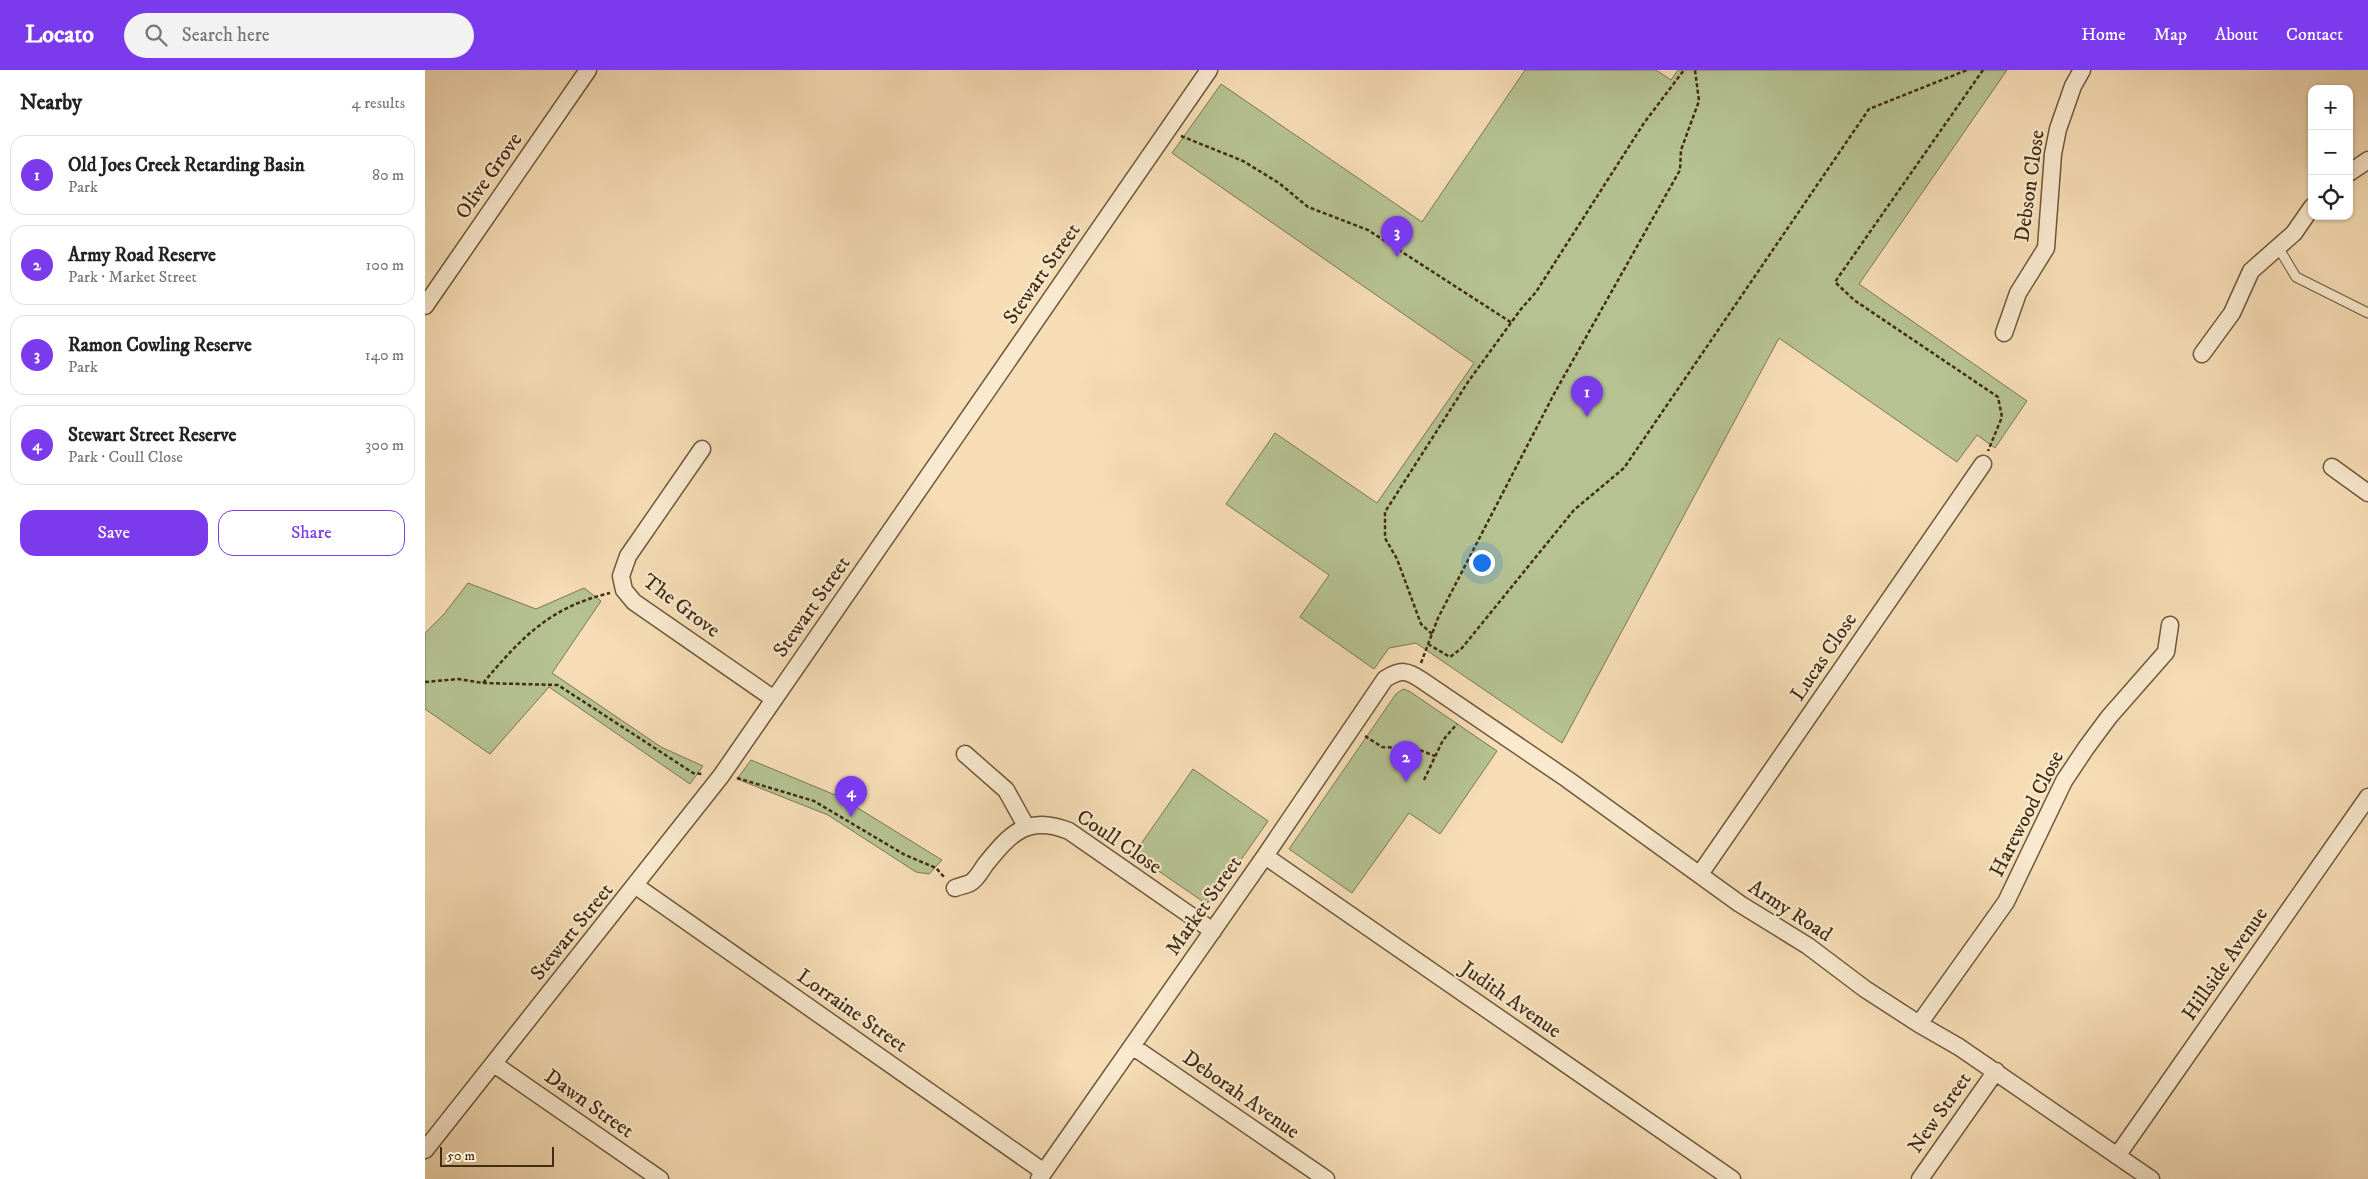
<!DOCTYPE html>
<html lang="en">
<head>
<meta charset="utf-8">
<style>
	body { margin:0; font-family:"IM FELL DW Pica",serif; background:#f2f2f2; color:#222 }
	.controls { position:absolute; right:15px; top:15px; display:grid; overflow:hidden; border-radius:10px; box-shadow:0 1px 4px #0004 }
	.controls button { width:45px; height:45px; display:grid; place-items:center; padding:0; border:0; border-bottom:1px solid #e0e0e0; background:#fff; color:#222; font:25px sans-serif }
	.scale { position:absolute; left:15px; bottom:12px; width:114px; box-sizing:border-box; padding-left:5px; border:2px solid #422c12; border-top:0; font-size:14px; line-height:18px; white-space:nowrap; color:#422c12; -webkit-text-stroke:4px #f9e9cf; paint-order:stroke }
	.you { position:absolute; left:1056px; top:492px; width:18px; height:18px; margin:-12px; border:4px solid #fff; border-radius:50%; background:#1a73e8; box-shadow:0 0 0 8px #1a73e833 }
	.badge { display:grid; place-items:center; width:32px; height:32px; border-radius:50%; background:#7c3aed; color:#fff; font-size:16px; font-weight:700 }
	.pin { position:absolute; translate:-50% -41px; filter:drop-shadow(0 1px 2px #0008) }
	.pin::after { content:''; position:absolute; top:26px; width:18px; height:15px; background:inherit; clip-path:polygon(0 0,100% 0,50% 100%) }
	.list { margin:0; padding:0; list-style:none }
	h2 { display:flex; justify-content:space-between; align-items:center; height:65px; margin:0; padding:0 20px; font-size:21px }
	h2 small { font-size:16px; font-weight:400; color:#767676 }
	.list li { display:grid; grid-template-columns:32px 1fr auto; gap:15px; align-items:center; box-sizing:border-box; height:80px; margin:0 10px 10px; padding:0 10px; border:1px solid #e0e0e0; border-radius:15px }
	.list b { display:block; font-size:19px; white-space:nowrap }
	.list p { margin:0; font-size:16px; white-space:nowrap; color:#767676 }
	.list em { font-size:16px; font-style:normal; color:#767676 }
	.actions { display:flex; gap:10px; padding:15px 20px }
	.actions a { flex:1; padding:11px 0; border:1px solid #7c3aed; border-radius:15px; text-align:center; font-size:18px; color:#7c3aed }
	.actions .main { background:#7c3aed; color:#fff }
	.icon { flex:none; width:28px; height:28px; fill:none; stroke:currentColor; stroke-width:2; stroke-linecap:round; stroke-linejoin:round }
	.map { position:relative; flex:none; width:1943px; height:1109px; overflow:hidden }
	header { display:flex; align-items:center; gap:30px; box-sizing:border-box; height:70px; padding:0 25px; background:#7c3aed; color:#fff }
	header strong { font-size:24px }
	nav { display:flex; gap:28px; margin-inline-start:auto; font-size:18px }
	.search { width:350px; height:45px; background:#f2f2f2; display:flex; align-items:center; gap:12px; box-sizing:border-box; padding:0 18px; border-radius:28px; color:#767676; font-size:19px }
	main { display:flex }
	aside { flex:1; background:#fff }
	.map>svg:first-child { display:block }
</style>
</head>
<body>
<header>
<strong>Locato</strong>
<div class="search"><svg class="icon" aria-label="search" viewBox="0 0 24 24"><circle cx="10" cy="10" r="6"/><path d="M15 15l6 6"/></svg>Search here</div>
<nav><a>Home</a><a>Map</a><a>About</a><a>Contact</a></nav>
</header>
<main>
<aside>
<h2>Nearby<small>4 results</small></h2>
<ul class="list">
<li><span class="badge">1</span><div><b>Old Joes Creek Retarding Basin</b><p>Park</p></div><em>80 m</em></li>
<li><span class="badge">2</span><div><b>Army Road Reserve</b><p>Park · Market Street</p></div><em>100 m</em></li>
<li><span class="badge">3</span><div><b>Ramon Cowling Reserve</b><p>Park</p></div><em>140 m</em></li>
<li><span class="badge">4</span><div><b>Stewart Street Reserve</b><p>Park · Coull Close</p></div><em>300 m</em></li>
</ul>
<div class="actions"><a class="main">Save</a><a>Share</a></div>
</aside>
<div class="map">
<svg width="1943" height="1109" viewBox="0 0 1943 1109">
	<rect width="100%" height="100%" fill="#f6ddb5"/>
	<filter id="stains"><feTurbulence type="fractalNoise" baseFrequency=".004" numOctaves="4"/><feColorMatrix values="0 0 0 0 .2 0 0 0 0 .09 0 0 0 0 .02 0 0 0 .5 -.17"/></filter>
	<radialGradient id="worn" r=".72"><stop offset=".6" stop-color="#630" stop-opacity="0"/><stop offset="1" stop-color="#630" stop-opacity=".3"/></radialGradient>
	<path fill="#b6c292" stroke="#7c7752" d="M1100,0H1231L1246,10L1253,0H1582L1434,214L1602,331L1570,378L1552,365L1532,392L1354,268L1137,673L991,573L964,578L949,599L875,547L904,505L801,434L850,363L952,433L1049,293L747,83L796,14L997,152Z
		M43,513L111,539L159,518L176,531L127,603L236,677L278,696L265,714L124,617L65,684L0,639V563L19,544Z
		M978,619L984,621L1072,681L1015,764L984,743L927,823L864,779L962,637L971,624Z
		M326,690L415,727L517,790L504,804L491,802L403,745L312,709Z
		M768,699L843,751L788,830L780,833L709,784Z"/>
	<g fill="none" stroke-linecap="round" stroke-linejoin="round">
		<defs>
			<path id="service" d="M1853,177L1871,207L1943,243"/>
			<path id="minor" d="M1924,103L1943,90
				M0,236L163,0
				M1579,263L1593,223L1621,178L1628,84L1633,59L1648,16L1657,0
				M1777,284L1807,243L1826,201L1869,163L1887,137
				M277,379L203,486L196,506L199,520L209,532L349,629
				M1907,397L1943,423
				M540,684L581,720L601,756
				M840,786L1307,1109
				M1275,804L1558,394
				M211,816L619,1102
				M530,818C535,816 541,815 545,813C551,810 556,801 560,795C585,764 602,744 644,761L788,861
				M1494,954L1581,832L1639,711L1661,678L1684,647L1741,582L1745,555
				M707,976L901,1109
				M69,994L235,1109
				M0,1080L296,706L784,0
				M1692,1086L1943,727
				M614,1109L840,786L960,609C976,599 982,600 998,611L1142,709L1315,834L1383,876L1440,919L1494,954L1534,977L1726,1109
				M1495,1109L1571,1001"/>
		</defs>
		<use href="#service" stroke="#6f583b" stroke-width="11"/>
		<use href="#minor" stroke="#6f583b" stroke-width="19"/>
		<path stroke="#422c12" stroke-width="2.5" stroke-dasharray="4 2.5" stroke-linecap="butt" d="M1558,0L1410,212L1429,230L1573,327L1577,347L1563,381
			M756,66L818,91L854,113L883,137L943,160L1087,253
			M1007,564L996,554L972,489L960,468V442L1043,312L1096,239L1111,222L1219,53L1259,0
			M1003,574L1025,587L1037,578L1149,440L1199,398L1444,39L1542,0
			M996,593L1013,548L1129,324L1255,100L1256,80L1274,31L1270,0
			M0,612L33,609L58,613L133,615L268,703L277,704
			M58,613C97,567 125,537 185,523
			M940,666L957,677L992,679L1010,686
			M312,708L389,731L480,785L511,798L519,807
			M999,710L1018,670L1032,654"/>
		<use href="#service" stroke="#f9e9cf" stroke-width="9"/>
		<use href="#minor" stroke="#f9e9cf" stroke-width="16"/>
	</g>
	<g text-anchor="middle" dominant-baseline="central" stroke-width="4.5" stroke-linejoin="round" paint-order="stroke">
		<g font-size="21" fill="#422c12" stroke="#f9e9cf">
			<text transform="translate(64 106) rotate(-55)">Olive Grove</text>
			<text transform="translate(1605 116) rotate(-82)">Debson Close</text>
			<text transform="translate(617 204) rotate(-55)">Stewart Street</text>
			<text transform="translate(256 536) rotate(37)">The Grove</text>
			<text transform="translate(387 537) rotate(-55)">Stewart Street</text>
			<text transform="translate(1399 587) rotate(-56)">Lucas Close</text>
			<text transform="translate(1602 744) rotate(-63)">Harewood Close</text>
			<text transform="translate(694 772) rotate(34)">Coull Close</text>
			<text transform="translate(779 836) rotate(-55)">Market Street</text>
			<text transform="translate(1365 841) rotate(33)">Army Road</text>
			<text transform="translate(147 862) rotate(-51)">Stewart Street</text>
			<text transform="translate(1800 894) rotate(-55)">Hillside Avenue</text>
			<text transform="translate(1086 930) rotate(35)">Judith Avenue</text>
			<text transform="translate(427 941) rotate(35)">Lorraine Street</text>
			<text transform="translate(816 1025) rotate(35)">Deborah Avenue</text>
			<text transform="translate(164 1034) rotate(35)">Dawn Street</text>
			<text transform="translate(1515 1043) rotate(-55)">New Street</text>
		</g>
	</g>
	<rect width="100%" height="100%" filter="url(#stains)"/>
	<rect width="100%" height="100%" fill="url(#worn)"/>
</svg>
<div class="controls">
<button>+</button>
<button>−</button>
<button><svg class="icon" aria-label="locate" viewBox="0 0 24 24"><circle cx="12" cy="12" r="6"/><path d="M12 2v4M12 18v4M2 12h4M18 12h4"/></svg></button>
</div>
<div class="scale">50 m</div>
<div class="you"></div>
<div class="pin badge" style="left:1162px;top:347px">1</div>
<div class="pin badge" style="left:981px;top:712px">2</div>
<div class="pin badge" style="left:972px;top:187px">3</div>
<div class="pin badge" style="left:426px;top:747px">4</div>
</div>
</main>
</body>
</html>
